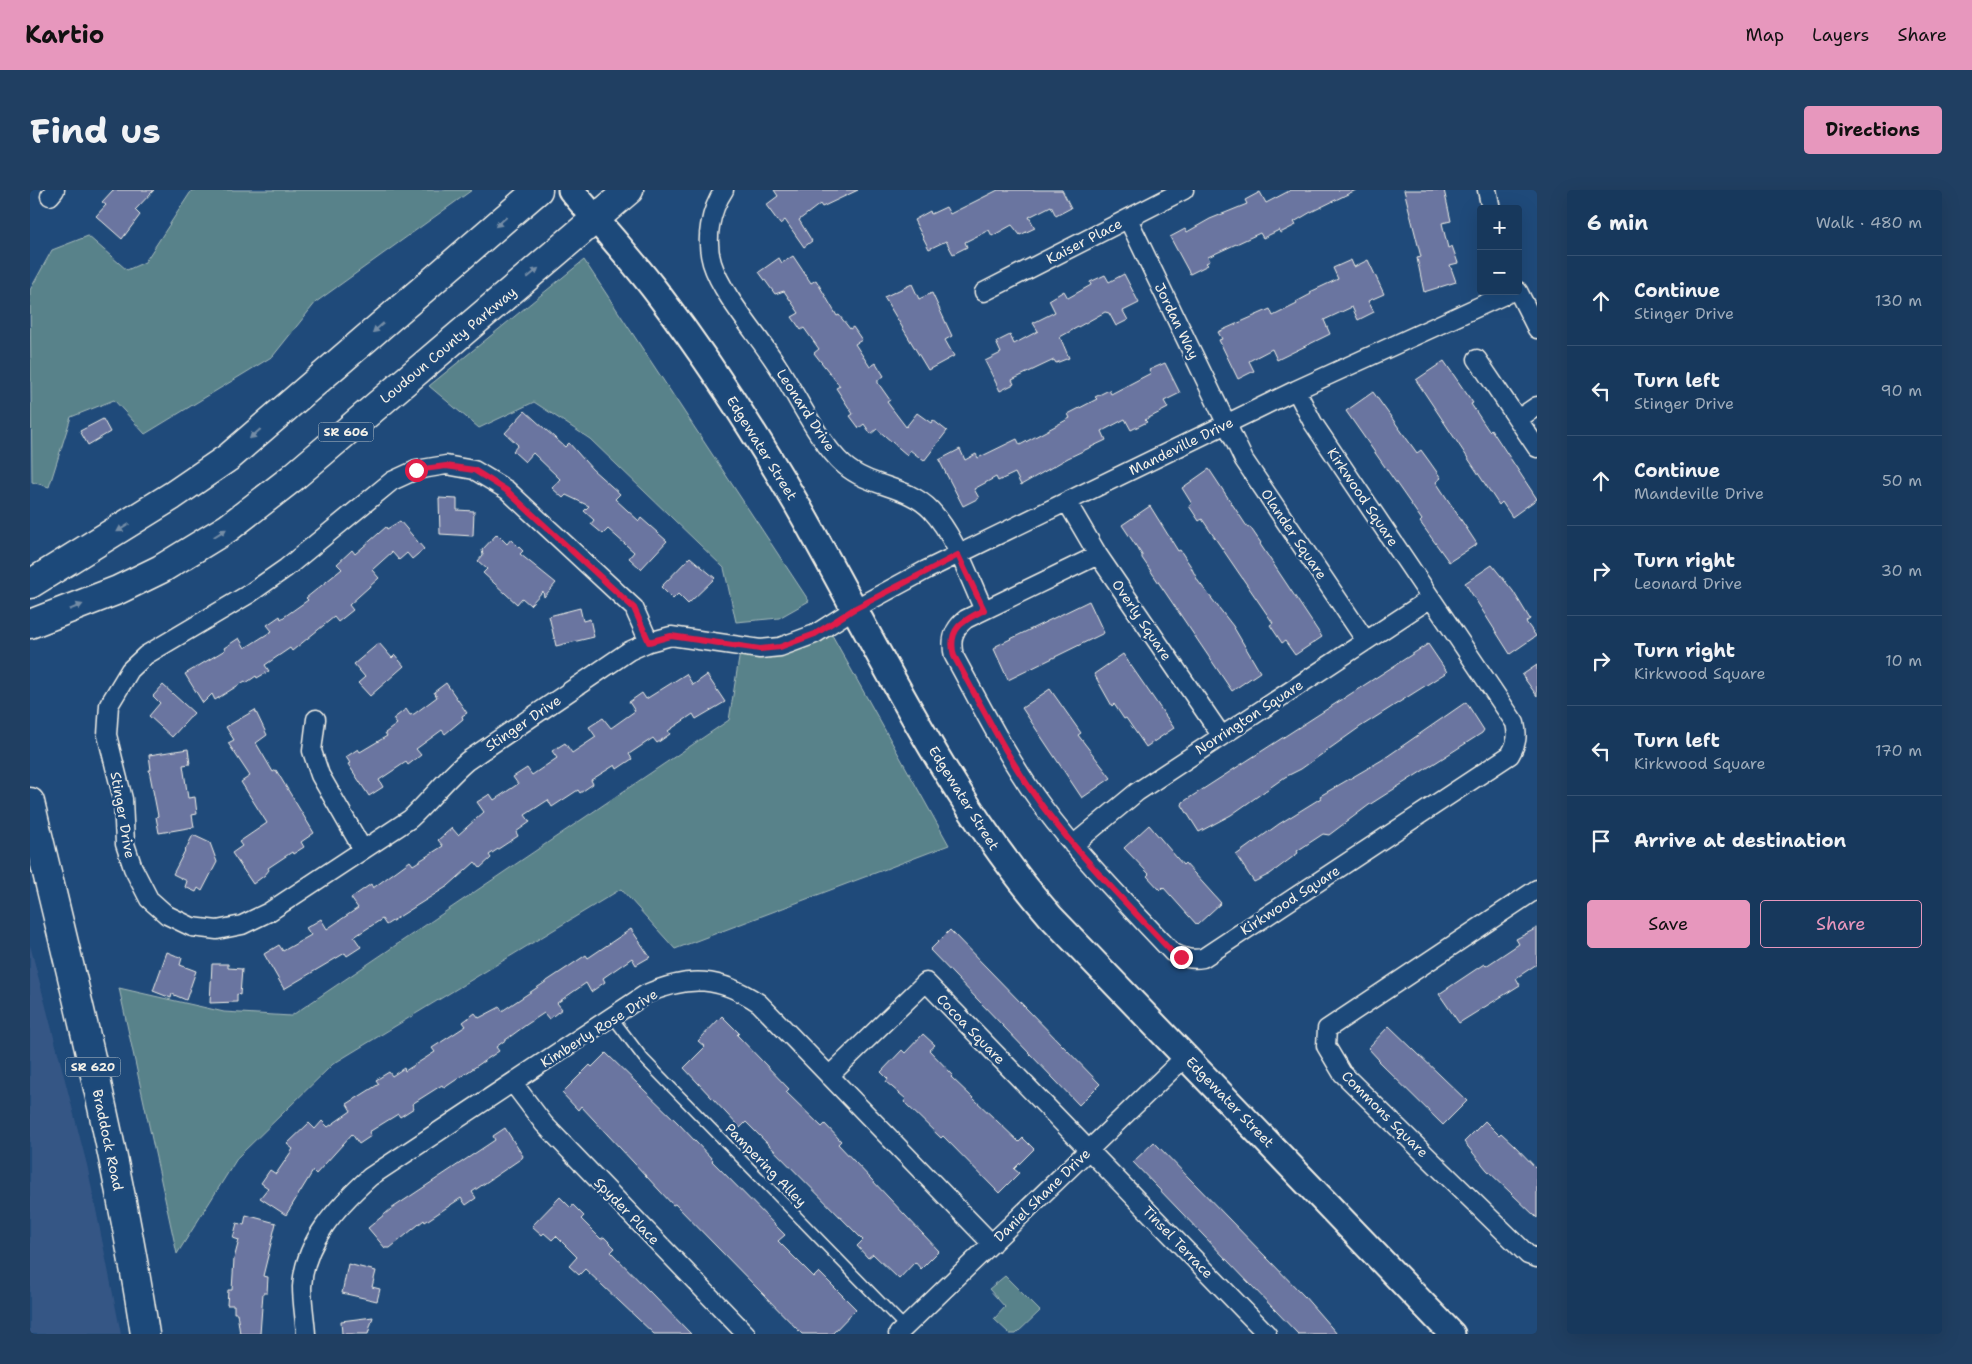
<!DOCTYPE html>
<html lang="en">
<head>
<meta charset="utf-8">
<style>
	body { margin:0; font-family:"Shantell Sans",sans-serif; background:#203f62; color:#f1f3f6 }
	.controls { position:absolute; right:15px; top:15px; display:grid; overflow:hidden; border-radius:5px; box-shadow:0 5px 20px #0002 }
	.controls button { width:45px; height:45px; display:grid; place-items:center; padding:0; border:0; border-bottom:1px solid #365272; background:#17385c; color:#f1f3f6; font:25px sans-serif }
	.stop { position:absolute; width:15px; height:15px; margin:-11px; border:4px solid #e11d48; border-radius:50%; background:#fff }
	.stop.end { background:#e11d48; border-color:#fff; box-shadow:0 1px 5px #0008 }
	.list { margin:0; padding:0; list-style:none }
	h2 { display:flex; justify-content:space-between; align-items:center; height:65px; margin:0; padding:0 20px; font-size:21px }
	h2 small { font-size:16px; font-weight:400; color:#9eacbb }
	.list li { display:grid; grid-template-columns:32px 1fr auto; gap:15px; align-items:center; box-sizing:border-box; height:90px; padding:0 20px; border-top:1px solid #365272 }
	.list b { display:block; font-size:19px; white-space:nowrap }
	.list p { margin:0; font-size:16px; white-space:nowrap; color:#9eacbb }
	.list em { font-size:16px; font-style:normal; color:#9eacbb }
	.actions { display:flex; gap:10px; padding:15px 20px }
	.actions a { flex:1; padding:11px 0; border:1px solid #e797bd; border-radius:5px; text-align:center; font-size:18px; color:#e797bd }
	.actions .main { background:#e797bd; color:#111 }
	.icon { flex:none; width:28px; height:28px; fill:none; stroke:currentColor; stroke-width:2; stroke-linecap:round; stroke-linejoin:round }
	.map { position:relative; flex:none; width:1507px; height:1144px; overflow:hidden; border-radius:5px }
	header { display:flex; align-items:center; gap:30px; box-sizing:border-box; height:70px; padding:0 25px; background:#e797bd; color:#111 }
	header strong { font-size:24px }
	nav { display:flex; gap:28px; margin-inline-start:auto; font-size:18px }
	.intro { display:flex; align-items:center; justify-content:space-between; box-sizing:border-box; height:120px; padding:0 30px }
	h1 { margin:0; font-size:35px }
	.button { padding:12px 22px; border-radius:5px; background:#e797bd; color:#111; font-size:18px; font-weight:700 }
	main { display:flex; gap:30px; padding:0 30px }
	aside { flex:1; background:#17385c; border-radius:5px; box-shadow:0 5px 20px #0002 }
	.map>svg:first-child { display:block }
</style>
</head>
<body>
<header>
<strong>Kartio</strong>
<nav><a>Map</a><a>Layers</a><a>Share</a></nav>
</header>
<div class="intro"><h1>Find us</h1><a class="button">Directions</a></div>
<main>
<div class="map">
<svg width="1507" height="1144" viewBox="0 0 1507 1144">
	<rect width="100%" height="100%" fill="#1f4a7a"/>
	<filter id="ink" filterUnits="userSpaceOnUse"><feTurbulence type="fractalNoise" baseFrequency=".02" numOctaves="2"/><feDisplacementMap in="SourceGraphic" scale="10" xChannelSelector="R" yChannelSelector="G"/><feConvolveMatrix kernelMatrix="1 2 1 2 8 2 1 2 1" color-interpolation-filters="sRGB"/></filter>
	<g filter="url(#ink)">
		<path fill="#365785" d="M0,755L57,975L91,1144H0Z"/>
		<path fill="#58828a" stroke="#a6bab9" d="M162,0H442L286,112L243,166L115,244L84,210L41,227L19,297L2,292L0,100L22,60L58,46L97,80L115,72Z
			M554,70L779,411L749,428L706,432L694,378L560,249L504,212L449,238L399,196Z
			M797,436L919,655L645,759L591,699L303,874L208,967L147,1064L89,798L194,822L261,826L699,530L711,456Z
			M975,1086L1010,1121L986,1144H980L964,1129L975,1117L959,1099Z"/>
		<path fill="#6a75a0" stroke="#f4f1e8" d="M83,0H124L105,20L110,25L92,49L66,26L76,15L72,12Z
			M744,0H828L792,17L790,14L769,30L782,51L774,57L755,30L750,34L736,15L748,6Z
			M968,0H1032L1041,18L1026,26L1021,16L999,27L1005,38L990,45L982,35L962,46L959,40L935,52L937,57L923,64L916,51L899,59L884,30L900,21L901,24L916,17L920,24Z
			M1261,0H1326L1281,22L1264,32L1266,35L1250,43L1249,40L1233,48L1230,43L1178,67L1180,71L1176,73L1178,75L1160,84L1140,47L1155,39L1157,42L1180,29L1217,14L1215,10L1230,2L1236,13Z
			M1374,0H1414L1421,31L1412,33L1418,58L1422,56L1428,73L1420,75L1426,92L1394,102L1387,68L1391,67Z
			M763,66L781,93L786,90L807,126L809,125L820,139L823,137L832,150L825,154L840,177L846,173L854,186L848,190V193L860,210L857,212L876,237L887,223L901,233L903,230L917,241L894,271L880,260L877,265L847,239L841,244L834,234L829,238L820,226L823,224L806,198L810,196L784,163L789,159L774,138L771,140L762,127L769,123L754,101L745,104L729,82L749,68L752,73Z
			M1321,70L1324,77L1338,70L1354,104L1338,111L1344,122L1328,130L1322,117L1294,130L1300,144L1247,170L1242,159L1219,171L1224,181L1208,189L1189,150L1192,149L1188,142L1240,119L1243,126L1267,114L1266,112L1281,104L1280,102L1308,89L1303,78Z
			M1094,84L1109,113L1093,121L1098,130L1086,136L1079,123L1075,122L1030,147L1039,168L1026,173L1024,170L1007,178L982,190L984,194L970,201L955,171L971,163L966,152L980,145L984,154L1008,141L1003,133L1025,122L1019,110L1034,101L1038,108L1061,95L1060,92L1075,85L1079,92Z
			M882,94L889,109L902,103L922,146L915,150L924,166L898,180L854,107Z
			M1414,171L1443,213L1441,214L1459,241L1461,239L1507,309L1482,327L1472,312L1469,315L1386,190Z
			M1135,173L1150,203L1134,211L1138,218L1115,230L1117,232L1101,240L1095,229L1072,241L1076,250L1038,268L991,295L985,283L968,291L966,287L944,299L949,308L933,316L909,270L930,259L935,270L946,264L948,268L987,249L990,255L1040,228L1038,224L1067,209L1065,207L1079,200L1081,204L1121,183L1119,180Z
			M1343,202L1387,263L1391,260L1399,271L1411,288L1406,292L1447,354L1419,372L1390,332L1392,330L1316,221Z
			M495,221L535,257L539,253L562,279L590,304L585,309L609,331L611,328L637,351L611,379L599,368L604,362L578,339L573,344L561,334L564,330L554,321L559,316L536,305L533,308L522,298L530,289L503,263L495,272L483,261L488,255L475,243Z
			M73,229L80,242L58,255L50,241Z
			M1179,279L1218,338L1220,337L1231,353L1230,354L1292,447L1265,465L1255,451L1252,453L1240,435L1243,433L1172,329L1169,331L1159,316L1162,314L1152,298Z
			M409,308L427,309V320L444,321L443,346L410,344Z
			M1120,316L1148,361L1150,360L1160,375L1168,391L1203,436L1230,482L1202,501L1112,368V365L1092,335Z
			M370,331L394,359L382,369L377,363L369,370L362,362L342,380L349,388L319,415L323,420L308,432L304,427L262,461L260,458L235,475L239,481L227,488L226,486L216,493L215,491L185,510L182,504L173,513L155,484L195,460L194,458L209,448L215,458L242,441L237,435L250,426L251,429L278,410L276,408L312,379L307,374L322,360L325,364L356,337L357,339Z
			M467,344L477,354L481,349L493,361L490,364L526,393L514,407L513,401L500,415L492,408L487,414L453,383L457,379L448,371L453,365L452,360Z
			M660,367L685,388L658,414L648,404L643,409L631,397Z
			M1462,375L1483,401L1500,429L1496,432L1506,446L1480,464L1435,393Z
			M1059,411L1074,443L978,490L964,459L966,458V456Z
			M550,418L553,431L560,429L564,447L526,456L519,426Z
			M349,453L362,468L365,465L374,476L340,506L328,493L335,487L324,474Z
			M1398,454L1417,482L1330,537L1271,579L1255,587L1201,625L1169,642L1152,615L1153,612Z
			M1093,464L1144,538L1116,557L1096,528L1094,529L1084,514L1082,516L1064,484Z
			M1507,475V506L1492,485Z
			M656,484L663,495L677,485L695,512L666,529L663,524L638,541L640,544L627,553L623,548L599,564L602,569L587,579L585,575L561,590L563,594L550,603L548,600L522,617L518,610L495,625L500,632L486,642L488,646L459,665L461,668L450,678L445,672L418,696L356,735L352,729L324,747L331,757L317,766L315,763L254,799L234,764L249,755L253,761L281,745L276,738L291,729L297,739L328,718L321,708L341,694L343,698L380,671L383,675L413,656L408,650L422,638L428,645L454,622L447,612L460,604L464,610L488,594L483,587L497,578L502,585L527,568L522,561L535,553L542,563L566,547L559,537L573,528L581,538L605,521L599,512L612,503L616,509Z
			M416,493L437,523L432,526L433,529L415,544L412,540L386,559L391,565L378,575L376,572L349,590L353,597L339,606L318,574L320,573L316,567L328,559L330,562L357,546L355,543L367,534L363,529L376,519L380,525L384,524L407,507L404,502Z
			M133,495L164,523L142,547L119,526L130,513L123,506Z
			M1020,499L1051,543L1048,545L1081,588L1052,608L992,518Z
			M1436,512L1454,540L1452,543L1339,615L1299,645L1293,644L1267,661L1268,663L1240,684L1224,692L1206,665L1249,634L1291,608L1290,606L1352,570Z
			M225,520L237,545L226,553L243,582L246,580L284,643L271,652L274,657L263,664L262,662L238,678L239,680L235,685L223,694L202,663L212,656L209,652L237,633L211,592L220,586L198,553L204,550L196,537Z
			M158,559L160,574L153,575L158,608L165,607L167,624L162,625L164,637L129,643L126,627L128,626L119,580H121L119,565Z
			M1119,635L1153,675L1155,673L1191,713L1167,735L1133,697L1130,700L1117,686L1119,684L1094,658Z
			M163,645L180,653L187,672L172,701L168,698L166,702L155,697L157,691L143,684Z
			M1507,738V774L1486,788L1490,795L1429,833L1409,804L1454,774L1456,776L1489,754L1486,749Z
			M601,739L620,767L606,775L602,768L573,788L575,792L561,802L556,793L527,813L532,819L519,829L514,823L496,835L466,857L469,861L414,898L412,895L382,914L384,918L370,927L368,924L339,942L341,946L329,954L322,944L286,984L283,981L256,1025L230,1008L238,998L231,993L240,980L246,984L263,959L257,954L279,933L285,939L292,931L298,937L321,921L317,914L349,894L346,890L359,882L362,886L374,878L375,881L405,862L402,858L436,836L433,832L445,823L449,828L470,817L472,821L556,765L558,768Z
			M920,740L1070,894L1049,915L900,760Z
			M137,762L152,768L150,775L166,781L156,810L142,804L141,808L123,801Z
			M182,774H198V778L212,779L210,805L207,804V812L180,813Z
			M692,826L709,843L707,845L759,899L756,902L792,937L795,934L811,951L808,954L909,1061L891,1079L885,1072L869,1089L843,1064L838,1068L827,1056L833,1050L716,932L710,938L654,878L675,857L668,851Z
			M1359,836L1437,911L1413,935L1348,871L1349,870L1338,858Z
			M893,844L905,855L899,860L923,885L921,887L989,952L993,948L1004,959L984,979L989,983L969,1003L913,946L911,948L874,912L876,909L856,892L858,889L851,882L872,860L875,863Z
			M576,863L648,933L683,970L682,971L755,1045L748,1051L784,1087L789,1082L826,1119L802,1144H772L645,1014L643,1015L551,916L548,920L532,903L560,875L562,877Z
			M1455,931L1469,945L1471,943L1484,955L1507,979V1028L1457,980L1434,952Z
			M475,938L493,966L492,968L442,1002L446,1008L436,1015L431,1008L395,1032L394,1030L360,1058H355L338,1038L361,1019L465,950L463,946Z
			M1124,952L1274,1106L1307,1144H1268L1103,972Z
			M530,1007L541,1018L543,1015L554,1026L551,1029L571,1049L574,1047L585,1058L581,1062L661,1144H624L555,1079L549,1085L539,1076L547,1067L526,1046L522,1050L514,1043L512,1045L502,1036Z
			M216,1025L246,1033L233,1086L238,1087L237,1103H233L230,1144H210L207,1123H204V1115H197L198,1100H202L204,1069L209,1050L203,1048L207,1033L214,1035Z
			M318,1074L346,1081L342,1097L350,1099L347,1111L312,1103Z
			M343,1127L338,1144H312L311,1131Z"/>
		<g fill="none" stroke-linecap="round" stroke-linejoin="round">
			<defs>
				<path id="lane" d="M582,827L614,869L875,1137"/>
				<path id="street" d="M694,0C680,21 675,49 682,73C692,105 728,145 747,175C767,205 788,252 814,275C840,298 877,295 901,320C926,347 939,388 954,420
					M1457,0L1461,19
					M20,6L25,0
					M1098,29L1214,270L1336,451
					M1488,101L1507,139
					M954,102L1154,0
					M1447,169L1507,258
					M1488,229L1507,216
					M1037,312L1068,365L1191,545
					M1068,365L936,429C923,439 920,450 924,466C952,517 978,570 1013,617C1052,669 1098,715 1142,762C1153,768 1161,770 1173,768L1480,565C1487,553 1488,546 1485,533L1283,233L1266,200
					M619,452L604,418L477,300L444,280L416,275L386,280L362,291L256,378L219,404L116,465L100,480L79,515L77,545L93,609L95,654L103,678L119,709L137,725L162,737L187,740L212,735L239,722L380,629C400,610 416,589 437,571L599,461L619,452L641,446L730,459L750,457L785,444L824,419L896,380L1266,200L1483,101
					M286,529L282,561L290,585L333,660
					M1043,655L1107,602L1401,408
					M1507,699L1297,839L1296,856L1312,883L1498,1065L1507,1068
					M799,886L896,792L1237,1144
					M483,893L514,934L716,1144
					M276,1144C275,1129 272,1112 272,1097C274,1051 308,1016 340,987L616,804C659,785 690,787 729,813L962,1054
					M868,1144L1156,866"/>
				<path id="secondary" d="M541,0C570,35 601,68 628,104C679,171 724,241 766,313C846,453 914,604 1021,727L1422,1144"/>
				<path id="primary" d="M0,394L142,306L199,267L508,0
					M0,434L88,400L131,379L198,338L261,289L599,0
					M0,612C42,788 88,965 115,1144"/>
			</defs>
			<use href="#lane" stroke="#f4f1e8" stroke-width="12"/>
			<use href="#street" stroke="#f4f1e8" stroke-width="21"/>
			<use href="#secondary" stroke="#f4f1e8" stroke-width="29"/>
			<use href="#primary" stroke="#f4f1e8" stroke-width="31"/>
			<use href="#lane" stroke="#1f4a7a" stroke-width="9"/>
			<use href="#street" stroke="#1f4a7a" stroke-width="18"/>
			<use href="#secondary" stroke="#1f4a7a" stroke-width="25"/>
			<use href="#primary" stroke="#1f4a7a" stroke-width="28"/>
		</g>
		<defs><path id="oneway-solid" d="M-6-.8H1V-3.2L6.5 0L1 3.2V.8H-6Z" transform="scale(1.25)"/></defs>
		<g fill="#748da6">
			<use href="#oneway-solid" transform="translate(471 32) rotate(139)"/>
			<use href="#oneway-solid" transform="translate(503 83) rotate(-40)"/>
			<use href="#oneway-solid" transform="translate(348 138) rotate(139)"/>
			<use href="#oneway-solid" transform="translate(225 244) rotate(139)"/>
			<use href="#oneway-solid" transform="translate(93 338) rotate(148)"/>
			<use href="#oneway-solid" transform="translate(190 343) rotate(-32)"/>
			<use href="#oneway-solid" transform="translate(46 417) rotate(-22)"/>
		</g>
	</g>
	<g fill="none" stroke-linecap="round" stroke-linejoin="round" filter="url(#ink)">
		<path stroke="#e11d48" stroke-width="6" d="M386,280L416,276L444,280L476,300L604,418L619,452L641,446L730,459L750,457L785,444L824,419L928,365L954,420C932,431 917,439 924,466C952,517 978,570 1013,617C1052,669 1098,715 1142,762L1151,767"/>
	</g>
	<g text-anchor="middle" dominant-baseline="central" stroke-width="5" stroke-linejoin="round" paint-order="stroke">
		<g fill="#1f4a7a" stroke="#b4bfc7" stroke-width="1">
			<rect x="288.5" y="232.5" width="55" height="19" rx="4"/>
			<rect x="35.5" y="867.5" width="55" height="19" rx="4"/>
		</g>
		<g font-size="12" font-weight="bold" fill="#f4f1e8">
			<text x="316" y="242">SR 606</text>
			<text x="63" y="877">SR 620</text>
		</g>
		<g font-size="14" fill="#f4f1e8" stroke="#1f4a7a">
			<text transform="translate(1054 51) rotate(-27)">Kaiser Place</text>
			<text transform="translate(1147 131) rotate(64)">Jordan Way</text>
			<text transform="translate(418 155) rotate(-40)">Loudoun County Parkway</text>
			<text transform="translate(776 220) rotate(57)">Leonard Drive</text>
			<text transform="translate(1151 256) rotate(-26)">Mandeville Drive</text>
			<text transform="translate(732 258) rotate(58)">Edgewater Street</text>
			<text transform="translate(1333 307) rotate(56)">Kirkwood Square</text>
			<text transform="translate(1264 344) rotate(56)">Olander Square</text>
			<text transform="translate(1112 430) rotate(56)">Overly Square</text>
			<text transform="translate(1219 527) rotate(-33)">Norrington Square</text>
			<text transform="translate(493 533) rotate(-34)">Stinger Drive</text>
			<text transform="translate(934 608) rotate(58)">Edgewater Street</text>
			<text transform="translate(93 625) rotate(80)">Stinger Drive</text>
			<text transform="translate(1260 710) rotate(-33)">Kirkwood Square</text>
			<text transform="translate(569 838) rotate(-32)">Kimberly Rose Drive</text>
			<text transform="translate(941 839) rotate(46)">Cocoa Square</text>
			<text transform="translate(1200 912) rotate(46)">Edgewater Street</text>
			<text transform="translate(1355 924) rotate(45)">Commons Square</text>
			<text transform="translate(78 950) rotate(78)">Braddock Road</text>
			<text transform="translate(736 975) rotate(46)">Pampering Alley</text>
			<text transform="translate(1012 1005) rotate(-44)">Daniel Shane Drive</text>
			<text transform="translate(597 1021) rotate(46)">Spyder Place</text>
			<text transform="translate(1148 1052) rotate(46)">Tinsel Terrace</text>
		</g>
	</g>
</svg>
<div class="controls">
<button>+</button>
<button>−</button>
</div>
<div class="stop" style="left:386px;top:280px"></div>
<div class="stop end" style="left:1151px;top:767px"></div>
</div>
<aside>
<h2>6 min<small>Walk · 480 m</small></h2>
<ul class="list">
<li><svg class="icon" aria-label="ahead" viewBox="0 0 24 24"><path d="M12 20V5M6 11l6-6 6 6"/></svg><div><b>Continue</b><p>Stinger Drive</p></div><em>130 m</em></li>
<li><svg class="icon" aria-label="left" viewBox="0 0 24 24"><path d="M17 20v-9H6M10 6l-5 5 5 5"/></svg><div><b>Turn left</b><p>Stinger Drive</p></div><em>90 m</em></li>
<li><svg class="icon" aria-label="ahead" viewBox="0 0 24 24"><path d="M12 20V5M6 11l6-6 6 6"/></svg><div><b>Continue</b><p>Mandeville Drive</p></div><em>50 m</em></li>
<li><svg class="icon" aria-label="right" viewBox="0 0 24 24"><path d="M7 20v-9h11M14 6l5 5-5 5"/></svg><div><b>Turn right</b><p>Leonard Drive</p></div><em>30 m</em></li>
<li><svg class="icon" aria-label="right" viewBox="0 0 24 24"><path d="M7 20v-9h11M14 6l5 5-5 5"/></svg><div><b>Turn right</b><p>Kirkwood Square</p></div><em>10 m</em></li>
<li><svg class="icon" aria-label="left" viewBox="0 0 24 24"><path d="M17 20v-9H6M10 6l-5 5 5 5"/></svg><div><b>Turn left</b><p>Kirkwood Square</p></div><em>170 m</em></li>
<li><svg class="icon" aria-label="arrive" viewBox="0 0 24 24"><path d="M6 21V4h12l-3 4 3 4H6"/></svg><div><b>Arrive at destination</b></div></li>
</ul>
<div class="actions"><a class="main">Save</a><a>Share</a></div>
</aside>
</main>
</body>
</html>
